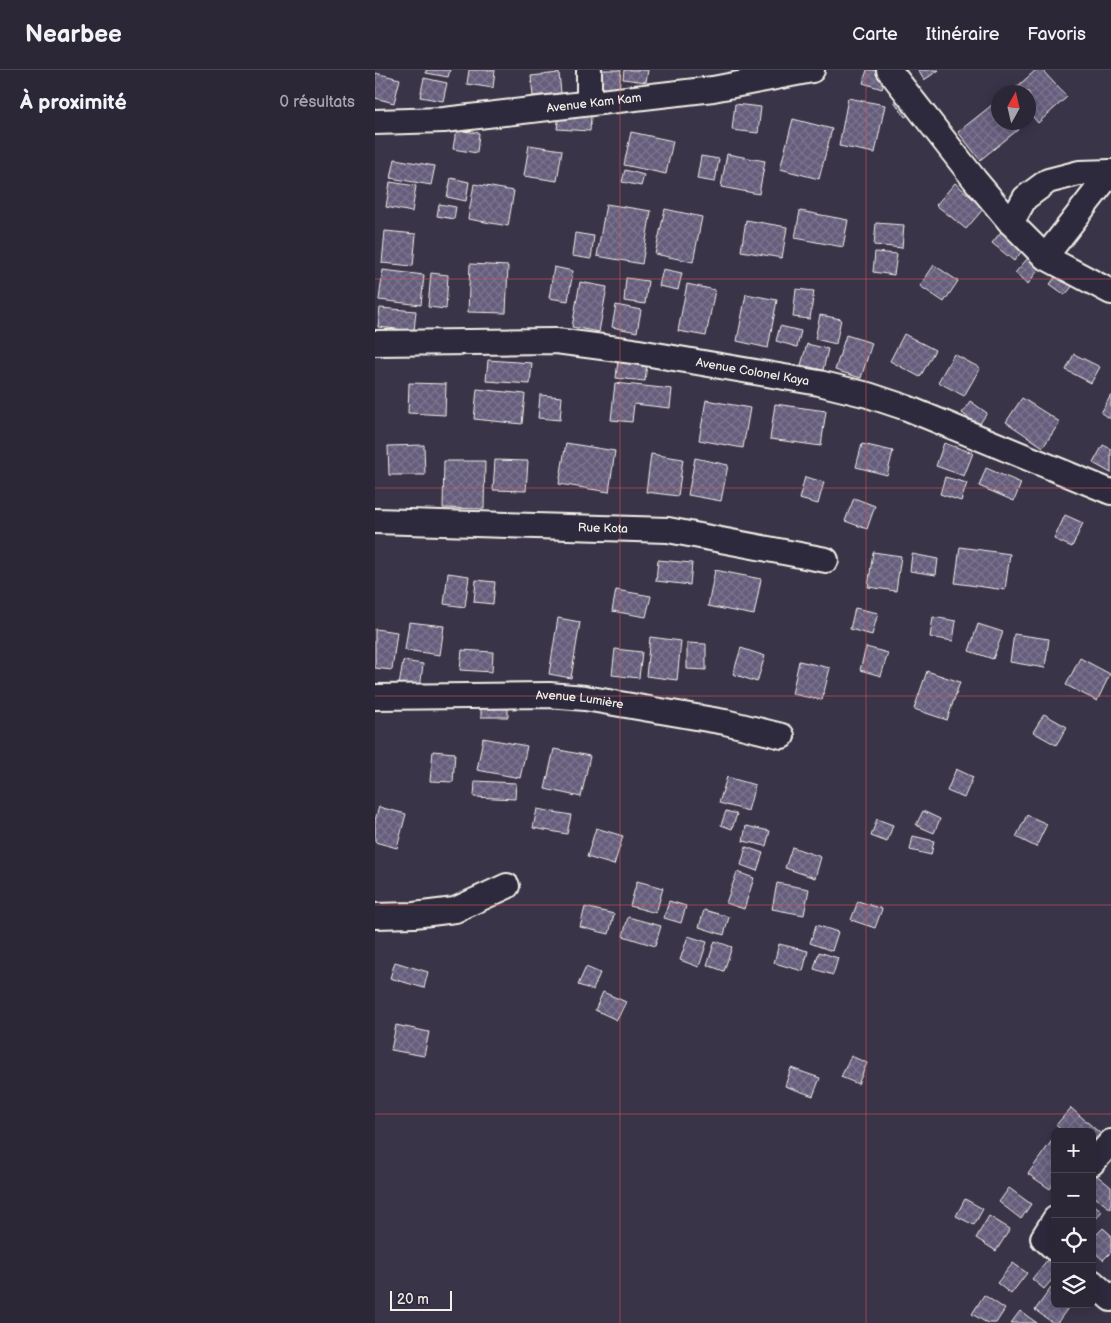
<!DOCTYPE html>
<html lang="fr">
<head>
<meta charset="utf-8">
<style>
	body { margin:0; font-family:"Balsamiq Sans",sans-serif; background:#383342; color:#f1f3f6 }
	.controls { position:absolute; right:15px; bottom:15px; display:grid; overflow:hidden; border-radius:8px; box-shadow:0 2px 12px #0003 }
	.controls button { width:45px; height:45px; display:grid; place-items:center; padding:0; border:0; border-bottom:1px solid #484452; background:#2c2737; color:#f1f3f6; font:25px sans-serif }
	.compass { position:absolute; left:616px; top:15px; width:45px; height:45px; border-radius:50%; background:#2c2737; box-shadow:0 2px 12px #0003; rotate:8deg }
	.scale { position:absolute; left:15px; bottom:12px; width:62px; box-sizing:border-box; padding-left:5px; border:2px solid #f4f1e8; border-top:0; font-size:14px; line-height:18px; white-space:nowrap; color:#f4f1e8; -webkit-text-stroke:4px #2f2a3d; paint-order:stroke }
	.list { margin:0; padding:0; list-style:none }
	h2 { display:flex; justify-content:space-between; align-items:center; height:65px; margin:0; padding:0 20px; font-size:21px }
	h2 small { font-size:16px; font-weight:400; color:#a6a5ad }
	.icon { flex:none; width:28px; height:28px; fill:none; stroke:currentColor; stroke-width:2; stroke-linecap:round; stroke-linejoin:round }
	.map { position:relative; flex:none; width:736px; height:1253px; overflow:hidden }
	header { display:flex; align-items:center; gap:30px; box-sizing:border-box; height:70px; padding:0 25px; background:#2c2737; border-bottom:1px solid #484452 }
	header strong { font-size:24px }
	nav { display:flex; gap:28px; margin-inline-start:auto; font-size:18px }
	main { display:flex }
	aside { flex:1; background:#2c2737 }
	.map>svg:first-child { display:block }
</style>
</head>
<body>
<header>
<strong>Nearbee</strong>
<nav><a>Carte</a><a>Itinéraire</a><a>Favoris</a></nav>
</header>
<main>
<aside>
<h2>À proximité<small>0 résultats</small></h2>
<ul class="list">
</ul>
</aside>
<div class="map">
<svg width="736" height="1253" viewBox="0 0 736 1253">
	<defs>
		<pattern id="building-cross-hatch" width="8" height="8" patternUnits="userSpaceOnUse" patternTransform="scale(1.25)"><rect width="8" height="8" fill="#655d7b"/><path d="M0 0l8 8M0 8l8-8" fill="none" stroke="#7c758e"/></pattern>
	</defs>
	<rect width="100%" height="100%" fill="#3a3449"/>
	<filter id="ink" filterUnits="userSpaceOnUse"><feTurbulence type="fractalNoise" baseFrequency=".02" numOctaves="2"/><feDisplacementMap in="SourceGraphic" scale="10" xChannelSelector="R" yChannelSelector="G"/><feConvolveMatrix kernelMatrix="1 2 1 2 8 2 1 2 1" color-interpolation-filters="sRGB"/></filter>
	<g filter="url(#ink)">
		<path fill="url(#building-cross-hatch)" stroke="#f4f1e8" d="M51,0H75L73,7L51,3Z
			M94,0H120L118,18L92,14Z
			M221,0H246L244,20L219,17Z
			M249,0H273L271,12L248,9Z
			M492,0H498L511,4L507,19L488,13Z
			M543,0H564L549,10Z
			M661,0H667L692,27L663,53L654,42V22H636Z
			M0,3L25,9L19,33L0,28Z
			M184,3L186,23L158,26L156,6Z
			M49,8L72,13L68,31L45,27Z
			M529,24L540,41L530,47L519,31Z
			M473,28L510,35L500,83L464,76Z
			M622,31L624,33V52H639L644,59L605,90L583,62Z
			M360,34L386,37L383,63L357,60Z
			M184,43L216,46L215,61L182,59Z
			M418,49L457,59L444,109L405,99Z
			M81,60L104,63L102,83L78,79Z
			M256,62L298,71L291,104L249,95Z
			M154,75L187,80L182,111L149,106Z
			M352,84L390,91L384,124L346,117Z
			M326,86L344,89L340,112L322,109Z
			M20,89L60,96L56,115L16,108Z
			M250,100L269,105L266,116L247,112Z
			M76,108L94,112L91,131L72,127Z
			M15,112L41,116L37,142L11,137Z
			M580,113L609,138L591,159L561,135Z
			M99,114L139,121L133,156L93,149Z
			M64,134L81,137L79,149L62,146Z
			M231,134L276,141L267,194L222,186Z
			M290,139L327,147L318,192L280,184Z
			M425,141L473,150L468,177L420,168Z
			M371,150L412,157L407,188L366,181Z
			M501,153L529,155L527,178L499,175Z
			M629,158L651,176L639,191L617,173Z
			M10,161L41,164L38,196L7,193Z
			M200,163L219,166L216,189L197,186Z
			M500,182L522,184L519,205L498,202Z
			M653,188L665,197L653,214L640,203Z
			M95,194L133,196L131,243L93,242Z
			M559,195L583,211L569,232L545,216Z
			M179,197L198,201L193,231L174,228Z
			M288,199L307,203L303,220L284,216Z
			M8,200L49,205L46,235L4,230Z
			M685,201L700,213L690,225L675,214Z
			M56,203L73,205L71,239L53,237Z
			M251,208L273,211L270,234L249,231Z
			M205,212L232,217L224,262L197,257Z
			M312,214L340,220L331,266L303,261Z
			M421,219L439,221L435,249L418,247Z
			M371,224L402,230L393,278L362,271Z
			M241,235L266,240L262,262L237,257Z
			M5,238L41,241L39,261L3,257Z
			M445,245L466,249L461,274L440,269Z
			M405,256L426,261L422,277L401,271Z
			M529,264L560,280L545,307L515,291Z
			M471,265L497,273L486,308L460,300Z
			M432,274L453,279L448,300L426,295Z
			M579,284L605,298L589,326L563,312Z
			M699,284L725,297L716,313L691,300Z
			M113,290L157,293L155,314L111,311Z
			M243,290L272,293L270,311L241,308Z
			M34,313L71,314L70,345L33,343Z
			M240,313L297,319L295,338L259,334L257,352L236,350Z
			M102,319L150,324L147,354L99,349Z
			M165,325L187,327L185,350L163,348Z
			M736,325V349L726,343Z
			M647,328L685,352L668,377L631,352Z
			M331,330L375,338L368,378L324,370Z
			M595,331L612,343L604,355L587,343Z
			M400,334L451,341L446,376L395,369Z
			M191,373L240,381L234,422L184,414Z
			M569,373L598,383L589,406L561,396Z
			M487,374L518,381L512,405L481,397Z
			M49,375L50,405H14L13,376Z
			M728,375L736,379V403L718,393Z
			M276,384L308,389L303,426L271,422Z
			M320,388L353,395L346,431L313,425Z
			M120,390L153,391L151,421L118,420Z
			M69,391H110L109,439L68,438Z
			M611,398L646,413L639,431L604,416Z
			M430,407L449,412L443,434L424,429Z
			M570,407L592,413L586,431L565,424Z
			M479,428L500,436L492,459L470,451Z
			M690,445L708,453L697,477L679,469Z
			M585,477L635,484L630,520L580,513Z
			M498,482L526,486L521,521L493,517Z
			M537,484L563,489L561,505L535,501Z
			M283,490L317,493L315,515L281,511Z
			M340,500L386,509L379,545L333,536Z
			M73,503L94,506L90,537L69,534Z
			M101,510L120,512L118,534L99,532Z
			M241,520L276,526L271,547L237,541Z
			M480,538L503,543L497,565L475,559Z
			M558,547L581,551L578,571L555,567Z
			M183,548L205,552L196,608L174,604Z
			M34,552L69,556L65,585L30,580Z
			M603,554L628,562L618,589L594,581Z
			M0,559L22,562L17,600L0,598Z
			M639,564L674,569L670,598L635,592Z
			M275,567L306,571L302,610L271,606Z
			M312,573L331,574V600L312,599Z
			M491,577L513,583L506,606L485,600Z
			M366,578L390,586L382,612L358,604Z
			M240,579L267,582L264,608L237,605Z
			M87,580L118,582L117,602L85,600Z
			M705,588L735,604L722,631L691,615Z
			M28,591L48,594L45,619L24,616Z
			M424,591L455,598L447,630L417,624Z
			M552,601L585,612L572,650L539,639Z
			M133,633V647H106V634Z
			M669,644L692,657L681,675L658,662Z
			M108,668L152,676L145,708L102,700Z
			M179,679L215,686L206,727L170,719Z
			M58,681L80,683L78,712L55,711Z
			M581,699L598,707L589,728L572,721Z
			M352,707L380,715L373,741L344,733Z
			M100,711L141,713L140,729L99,727Z
			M4,737L31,744L22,778L0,772V750Z
			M162,739L196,745L192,764L158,758Z
			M351,741L362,744L357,759L346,755Z
			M548,741L565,749L559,763L541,755Z
			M652,745L672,754L661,777L641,767Z
			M502,749L518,755L512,772L496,766Z
			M371,756L395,761L391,776L368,771Z
			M221,758L248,766L239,795L212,787Z
			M538,766L559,771L556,785L535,780Z
			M371,777L388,783L382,801L366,795Z
			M417,777L446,787L440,808L410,798Z
			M362,802L379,808L369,839L351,833Z
			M262,811L288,818L281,843L255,836Z
			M402,813L434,819L429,845L397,839Z
			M294,831L311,836L306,853L289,848Z
			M483,831L507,839L500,858L476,850Z
			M210,837L239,844L234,864L205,857Z
			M329,840L354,847L349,865L324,857Z
			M253,847L286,856L280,876L248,866Z
			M441,855L463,862L457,881L435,873Z
			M313,866L332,872L324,897L305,890Z
			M340,871L357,877L349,901L332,895Z
			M404,874L433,881L428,901L399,893Z
			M444,882L463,888L458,905L439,899Z
			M20,892L53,902L49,918L15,908Z
			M211,897L225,903L218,920L203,915Z
			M228,922L251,932L242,950L220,940Z
			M21,955L54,962L49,986L16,980Z
			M476,986L492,993L483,1014L466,1007Z
			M416,998L445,1008L438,1026L410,1016Z
			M696,1038L726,1064L717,1073V1062H688L681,1055Z
			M678,1069L680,1070V1112L675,1119L653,1104Z
			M720,1104L736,1117V1139L717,1125V1109Z
			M634,1118L656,1134L646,1149L624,1132Z
			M590,1129L608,1139L599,1155L581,1146Z
			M717,1133L727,1141L717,1154Z
			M614,1146L635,1159L621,1181L601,1168Z
			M728,1158L736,1165V1182L728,1190L717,1180V1169Z
			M673,1189L680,1195V1206L669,1219L657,1209Z
			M638,1193L652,1203L636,1224L622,1213Z
			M676,1218L680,1220V1234H696L682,1253H678L660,1240Z
			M609,1225L630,1239L621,1253H612L597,1244Z
			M645,1241L662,1253H636Z"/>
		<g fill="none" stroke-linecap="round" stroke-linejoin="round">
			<defs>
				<g id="minor">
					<path d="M214,0V33"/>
					<path d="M514,0L600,110L636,153L670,187L736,222"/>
					<path id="s1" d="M0,52L69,50L338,19L437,0"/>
					<path d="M636,153L650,128L673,111L704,103L736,102"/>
					<path d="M670,187L736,102"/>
					<path id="s2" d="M0,273L181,271L258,281L444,313L493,325L532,338L736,422"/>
					<path id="s3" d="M0,451L293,460L451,490"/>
					<path id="s4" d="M0,627L174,625L210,628L350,652L407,666"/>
					<path d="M0,846L39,845L80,840L132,816"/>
					<path d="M717,1093L736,1072"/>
					<path d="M680,1149L668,1168L680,1179"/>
					<path d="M717,1212L736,1229"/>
				</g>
			</defs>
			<use href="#minor" stroke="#f4f1e8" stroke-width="28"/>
			<use href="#minor" stroke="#2f2a3d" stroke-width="24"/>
		</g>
	</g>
	<path fill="none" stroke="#de5a58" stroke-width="1" stroke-opacity="0.55" d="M245,0V1253M491,0V1253M0,209H736M0,418H736M0,626H736M0,835H736M0,1044H736"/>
	<g text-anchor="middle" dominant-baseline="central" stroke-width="4" stroke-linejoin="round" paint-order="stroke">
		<g font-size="12" fill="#f4f1e8" stroke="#2f2a3d">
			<text stroke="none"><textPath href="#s1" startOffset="220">Avenue Kam Kam</textPath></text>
			<text stroke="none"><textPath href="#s2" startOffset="380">Avenue Colonel Kaya</textPath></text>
			<text stroke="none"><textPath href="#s3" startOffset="228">Rue Kota</textPath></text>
			<text stroke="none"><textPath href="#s4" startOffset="205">Avenue Lumière</textPath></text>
		</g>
	</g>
</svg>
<div class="controls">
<button>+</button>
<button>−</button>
<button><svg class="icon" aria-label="locate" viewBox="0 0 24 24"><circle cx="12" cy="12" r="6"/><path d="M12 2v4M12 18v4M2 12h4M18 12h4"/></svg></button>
<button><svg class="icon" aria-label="layers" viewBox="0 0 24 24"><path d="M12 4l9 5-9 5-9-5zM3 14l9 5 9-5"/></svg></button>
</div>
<svg class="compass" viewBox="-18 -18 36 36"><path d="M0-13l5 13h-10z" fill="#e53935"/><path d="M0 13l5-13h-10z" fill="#a6a5ad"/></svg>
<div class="scale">20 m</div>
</div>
</main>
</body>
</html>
